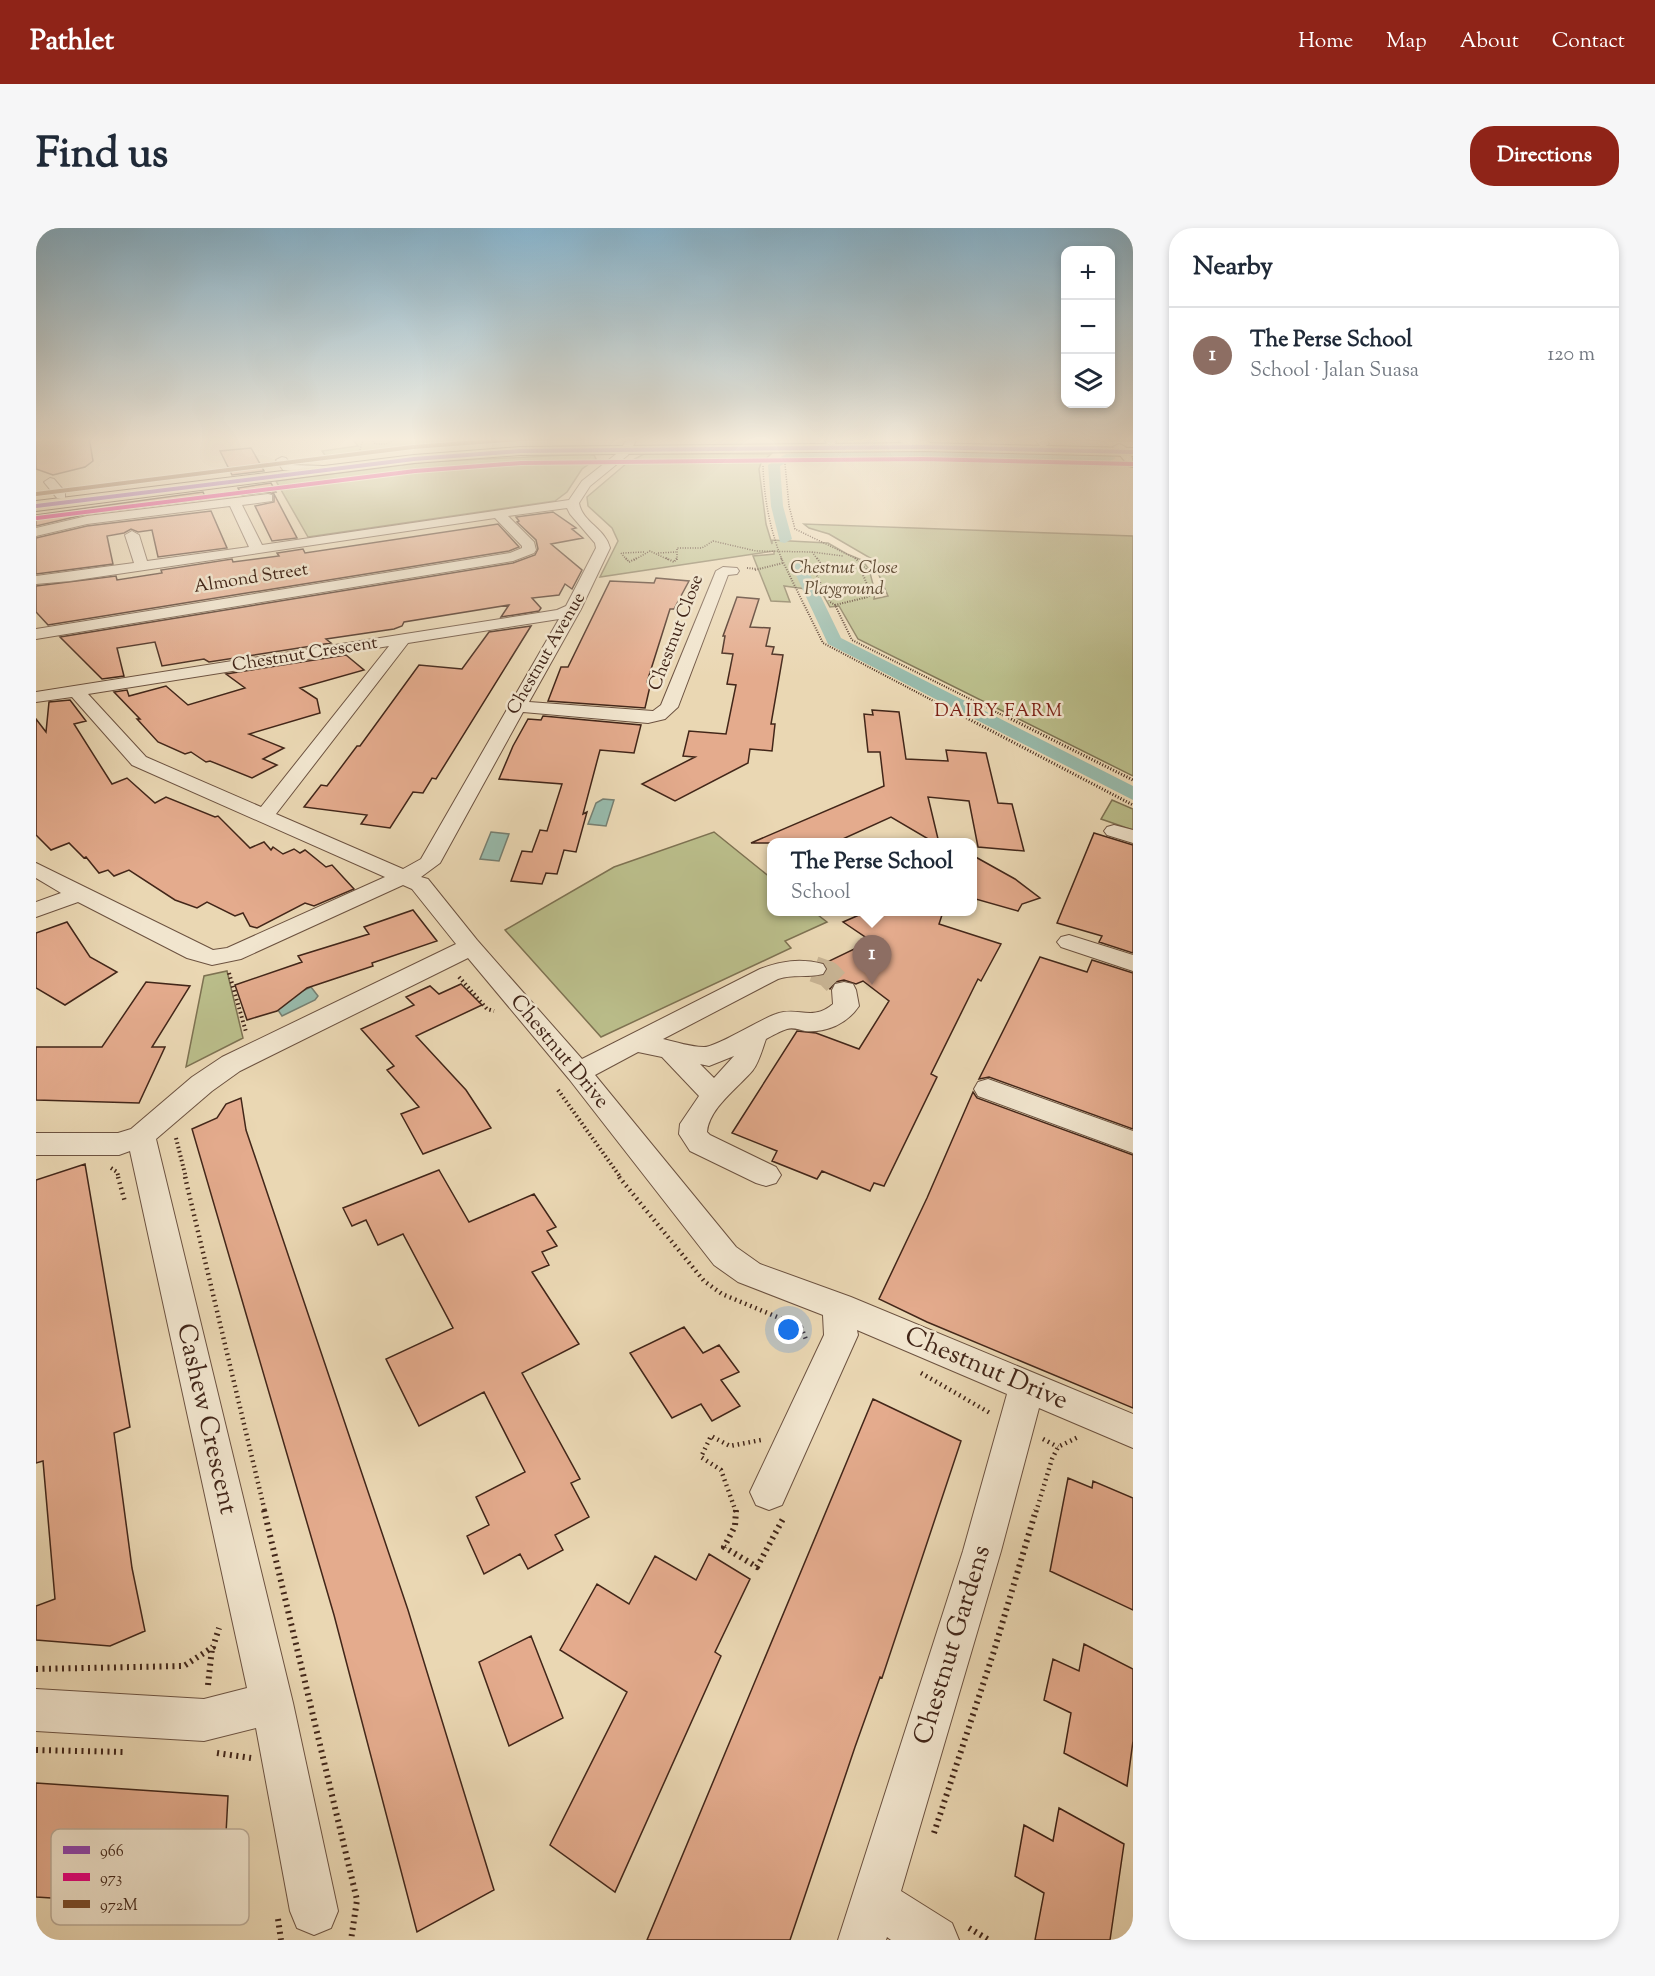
<!DOCTYPE html>
<html lang="en">
<head>
<meta charset="utf-8">
<style>
	body { margin:0; font-family:"Sorts Mill Goudy",serif; background:#f6f6f7; color:#1f2937 }
	.controls { position:absolute; right:18px; top:18px; display:grid; overflow:hidden; border-radius:12px; box-shadow:0 3px 9px #0003 }
	.controls button { width:54px; height:54px; display:grid; place-items:center; padding:0; border:0; border-bottom:2px solid #e0e1e3; background:#fff; color:#1f2937; font:30px sans-serif }
	.you { position:absolute; left:753px; top:1102px; width:21px; height:21px; margin:-15px; border:4px solid #fff; border-radius:50%; background:#1a73e8; box-shadow:0 0 0 9px #1a73e833 }
	.badge { display:grid; place-items:center; width:39px; height:39px; border-radius:50%; background:#8f2418; color:#fff; font-size:20px; font-weight:700 }
	.pin { position:absolute; translate:-50% -50px; filter:drop-shadow(0 2px 3px #0008) }
	.pin::after { content:''; position:absolute; top:32px; width:21px; height:18px; background:inherit; clip-path:polygon(0 0,100% 0,50% 100%) }
	.popup { position:absolute; left:731px; top:610px; width:210px; height:78px; box-sizing:border-box; display:grid; place-content:center; border-radius:12px; background:#fff; filter:drop-shadow(0 2px 4px #0005); font-size:20px; white-space:nowrap; color:#747a83 }
	.popup b { font-size:22px; color:#1f2937 }
	.popup::after { content:''; position:absolute; left:50%; top:100%; margin-left:-12px; border:12px solid transparent; border-top-color:#fff }
	.list { margin:0; padding:0; list-style:none }
	h2 { display:flex; justify-content:space-between; align-items:center; height:78px; margin:0; padding:0 24px; font-size:26px }
	h2 small { font-size:20px; font-weight:400; color:#747a83 }
	.list li { display:grid; grid-template-columns:39px 1fr auto; gap:18px; align-items:center; box-sizing:border-box; height:96px; padding:0 24px; border-top:2px solid #e0e1e3 }
	.list b { display:block; font-size:22px; white-space:nowrap }
	.list p { margin:0; font-size:20px; white-space:nowrap; color:#747a83 }
	.list em { font-size:20px; font-style:normal; color:#747a83 }
	.icon { flex:none; width:33px; height:33px; fill:none; stroke:currentColor; stroke-width:2; stroke-linecap:round; stroke-linejoin:round }
	.map { position:relative; flex:none; width:1097px; height:1712px; overflow:hidden; border-radius:24px }
	header { display:flex; align-items:center; gap:36px; box-sizing:border-box; height:84px; padding:0 30px; background:#8f2418; color:#fff }
	header strong { font-size:28px }
	nav { display:flex; gap:33px; margin-inline-start:auto; font-size:21px }
	.intro { display:flex; align-items:center; justify-content:space-between; box-sizing:border-box; height:144px; padding:0 36px }
	h1 { margin:0; font-size:42px }
	.button { padding:15px 27px; border-radius:24px; background:#8f2418; color:#fff; font-size:21px; font-weight:700 }
	main { display:flex; gap:36px; padding:0 36px }
	aside { flex:1; background:#fff; border-radius:24px; box-shadow:0 3px 9px #0003 }
	.map>svg:first-child { display:block }
</style>
</head>
<body>
<header>
<strong>Pathlet</strong>
<nav><a>Home</a><a>Map</a><a>About</a><a>Contact</a></nav>
</header>
<div class="intro"><h1>Find us</h1><a class="button">Directions</a></div>
<main>
<div class="map">
<svg width="1097" height="1712" viewBox="0 0 1097 1712">
	<rect width="100%" height="100%" fill="#ead7b3"/>
	<filter id="stains"><feTurbulence type="fractalNoise" baseFrequency=".00333" numOctaves="4"/><feColorMatrix values="0 0 0 0 .2 0 0 0 0 .09 0 0 0 0 .02 0 0 0 .5 -.17"/></filter>
	<radialGradient id="worn" r=".72"><stop offset=".6" stop-color="#630" stop-opacity="0"/><stop offset="1" stop-color="#630" stop-opacity=".3"/></radialGradient>
	<path fill="#babd8a" stroke="#7e7252" stroke-width="1.5" d="M315,209H416V216L305,228L291,230L286,223L322,218Z
		M551,226L558,227L560,231L546,241L531,264L519,273L272,309L240,253L391,234Z
		M608,226H735L725,235L723,241L730,296L736,316V312L792,315L811,326L826,332L833,341L839,364L838,371L852,368L836,331L793,306L773,300L768,296L1097,308V548L822,411L803,378L794,379L785,363L748,358L754,374L735,373L717,328L738,326V323L564,349L582,313L576,300L552,278L551,269L591,235Z
		M1076,572L1097,581V602L1065,591Z
		M678,604L735,650L736,684H778L791,694L749,713L755,720L565,809L469,702L578,639Z
		M191,743L207,810L150,839L168,748Z"/>
	<path fill="#98baab" stroke="#767f71" stroke-width="1.5" d="M567,571L578,572L570,598L552,596L560,575Z
		M455,604L473,606L463,633L444,631Z
		M275,759L282,768L279,772L246,788L238,776Z"/>
	<g fill="none" stroke-linecap="round" stroke-linejoin="round">
		<path fill="#98baab" fill-rule="evenodd" d="M783,223H940L1074,227L1080,230L1074,233L940,229L757,231L744,238L747,278L756,311L749,315L744,314L735,278L732,237L750,226Z
			M760,333L765,334L773,344L805,410L1097,558V572L792,416L759,345L753,337Z"/>
	</g>
	<path fill="#e4ab8d" stroke="#422619" stroke-width="1.5" d="M0,209H53L57,233L49,239L17,247L0,241Z
		M215,220L228,243L196,247L184,223Z
		M235,255L240,264H237L261,310L236,313L219,278L238,274V266L232,264L206,267L202,260Z
		M167,264L170,271L51,286L0,298V287Z
		M175,283L191,320L122,329L116,302L102,304L95,301L88,305L71,308L77,336L0,346V310L51,298Z
		M517,284L540,300L536,301L547,310L515,316L546,342L536,361L529,356L523,367L496,370L505,380L503,383L465,389L473,377L368,394L366,398L358,401L290,411L295,415L173,434L168,431L126,438L119,414L81,420L88,448L66,451L24,409L477,335L499,327L502,321L500,312L481,294L483,293L480,289Z
		M462,296L483,319L473,323L12,397L0,384V358L80,348L81,352L126,345L125,342L196,331L197,334L243,328L241,325L267,321L269,325Z
		M620,350L653,353L638,381H634L611,454H615L609,480L512,473L525,439H532L574,353L618,355Z
		M701,369L723,371L714,399L734,400L730,418L738,419L736,426L747,427L735,496H739L736,523L714,521L712,535L639,573L606,556L659,529L647,528L653,503L690,506L700,457L691,456L697,426L686,425L689,408H687Z
		M495,398L400,551L396,550L387,565L377,564L354,600L325,596L331,587L268,579L285,557L291,558L321,518H324L383,437L426,441L453,404Z
		M310,427L328,442L264,460L281,471L284,485L213,506L248,520L227,531L241,537L216,550L174,533L170,534L155,524L149,526L122,514L101,491H104L78,464L91,462L93,468L130,458L152,477L209,460L190,446Z
		M34,472L50,493L38,496L76,556L91,550L119,575L130,569L179,589L182,588L214,620L228,614L235,622L237,619L247,626L258,621L264,625L269,622L290,639L296,637L318,661L278,678L269,675L221,700L214,698L207,685L199,688L171,674L161,680L139,672L93,642L78,648L72,642L63,645L50,629L48,630L33,615L15,622L0,607V491L10,504L13,474Z
		M836,482L863,484L870,531L912,533L910,522L950,525L962,575L976,576L988,623L942,619L933,573L892,569L903,615H899L855,589L798,615H715L848,558L844,524H832L828,486L837,487Z
		M507,488L605,497L598,525L564,522L547,586L551,584L540,624L528,622L521,646L510,645L506,656L475,653L486,623L496,624L504,602L511,603L526,556L463,551L477,518L492,491L505,492Z
		M1058,605L1097,617V725L1063,714L1066,708L1021,695Z
		M936,627L979,651L1004,670L986,676L982,683L936,670Z
		M377,682L401,713L336,735L337,738L271,760L241,783L211,792L199,757L266,734L262,728L333,706L328,699Z
		M830,684H907L903,696L965,716L945,753L942,751L895,846L901,849L848,958L838,955L834,963L786,943L781,951L736,933L741,923L696,905L761,803L780,805L823,821L853,773L827,753L820,756L808,752L799,754L794,761L779,750L789,747L792,742L789,735L835,713L807,694Z
		M31,694L54,729L81,744L29,777L0,760V705Z
		M1004,729L1051,744L1056,732L1097,745V901L953,849L943,851Z
		M110,754L154,758L116,819H129L103,875L0,872V819H66Z
		M425,756L446,777L380,808L430,862L455,900L387,926L365,886L383,879L351,842L358,838L325,801L378,777L370,769L394,758L403,766Z
		M937,864L941,870L1097,927V1180L891,1094L843,1071L891,970Z
		M205,870L210,902L372,1382L458,1662L381,1704L298,1387L156,901L181,890L190,876Z
		M49,936L94,1199L78,1205L96,1340L109,1403L74,1418L0,1412V1378L19,1371L7,1233L0,1235V952Z
		M403,942L433,994L498,966L520,999L511,1003L521,1018L506,1024L513,1037L496,1044L543,1116L486,1145L544,1251L535,1255L553,1289L519,1307L527,1322L492,1341L484,1326L448,1346L431,1308L453,1297L440,1269L489,1244L448,1164L383,1198L350,1131L417,1100L367,1006L342,1017L330,992L316,998L307,980Z
		M648,1099L667,1125L683,1117L703,1144L685,1152L704,1178L676,1193L665,1176L636,1190L594,1125Z
		M837,1171L925,1213L846,1450L844,1449L819,1519L754,1712H611Z
		M1032,1250L1056,1260L1057,1253L1097,1270V1382L1014,1343Z
		M673,1326L714,1351L679,1424L685,1428L579,1664L514,1617L591,1464L524,1422L561,1356L593,1376L619,1328L660,1352Z
		M495,1408L527,1490L473,1518L443,1434Z
		M1048,1416L1097,1441V1513L1091,1558L1028,1525L1035,1485L1008,1472L1017,1431L1043,1443Z
		M0,1555L192,1568L186,1681L0,1669Z
		M1023,1580L1088,1616L1074,1712H999L1008,1665L979,1648L988,1597L1017,1613Z"/>
	<g fill="none" stroke-linecap="round" stroke-linejoin="round">
		<path stroke="#c8b494" stroke-width="26" stroke-dasharray="26 13" stroke-linecap="butt" d="M778,741L792,746L808,762"/>
		<defs>
			<path id="minor" d="M592,209H602L592,227L554,258L543,275C546,294 570,301 574,320L545,381L493,474L617,483L625,477L680,343L687,339L701,340L703,343L701,346L692,347L642,479L629,491L612,495L487,484L404,635L385,649L392,651L441,712L546,831L724,741C746,733 764,730 787,736L790,741L787,746C771,750 757,746 742,751L627,811C640,814 655,819 668,819C681,819 724,791 740,786C762,778 776,794 797,776L796,762L799,756L808,754L817,756L820,762L823,778C811,796 790,805 769,803C764,802 757,799 751,801C744,803 736,808 730,811C726,822 723,834 717,842C702,860 673,880 671,904L674,907L740,939L745,947L740,955L730,958L720,955L654,923L643,906L644,896L663,868L626,829L602,824L559,847L700,1019L724,1036L815,1069L1097,1186V1220L1003,1180L965,1323L865,1663L916,1695L923,1712H855L851,1709L850,1712H802L927,1323L971,1166L821,1102L822,1107L746,1277L733,1282L720,1277L714,1264L788,1107L787,1087L702,1054L678,1037L533,851L432,730L204,843L176,863L120,911L257,1475L302,1683L295,1700L278,1707L261,1700L254,1683L220,1500L168,1513L0,1503V1461L168,1471L211,1460L94,923L83,927H0V905H82L95,901L156,849L186,829L420,716L376,661L367,657L205,731L176,737L151,730L42,674L0,689V674L25,665L0,650V635L177,722L191,720L349,649L96,537L36,469L0,474V464L521,382L530,378L560,320L559,315L534,286L531,280L472,288L498,314L500,322L498,325L477,333L0,411V401L474,325L486,320V318L459,290L34,353L0,356V348L98,335L89,307L96,303L103,307L111,333L213,319L194,278L51,296L0,308V300L51,288L232,266L236,267V273L206,277L226,317L533,272L546,253L584,223ZM523,391L385,631L367,641L240,586L372,415ZM353,418L225,579L110,529L52,466ZM698,828L678,850L664,836L673,838Z
				M787,209H797L800,214L799,216H791Z
				M997,209H1008L1013,216L1008,219L1004,218Z
				M868,210L891,213L896,216C890,221 875,223 867,221L865,219L868,216L863,213Z
				M1083,216C1094,219 1097,230 1097,239L1093,238L1077,219Z
				M246,229L250,230L255,237L288,238L294,241L288,244L247,242L240,232Z
				M14,250L18,251L29,264V270H21L8,254Z
				M1078,597L1097,602V615L1071,607L1068,603L1071,599Z
				M1033,707L1097,727V743L1025,719L1021,714L1025,709Z
				M952,851L1097,903V925L942,868L938,861L942,854Z"/>
			<path id="major" d="M886,215L1097,220V228L886,223L484,227L378,235L0,283V273L378,227L484,219Z"/>
		</defs>
		<use href="#minor" stroke="#6c5240" stroke-width="2"/>
		<use href="#major" stroke="#422619" stroke-width="2"/>
		<path stroke="#422619" stroke-width="1.5" stroke-dasharray="1 1.5" stroke-linecap="butt" d="M324,222L327,211H336L339,216H350L366,209
			M749,236L753,278L759,301L823,332
			M727,238C728,271 734,301 746,332
			M776,324L782,332
			M585,325L591,332
			M587,325L608,324
			M622,325L640,324
			M598,332L614,323L633,332
			M641,332V320H666L677,313L720,323L776,324L807,328"/>
		<path stroke="#422619" stroke-width="2" stroke-dasharray="1 1.5" stroke-linecap="butt" d="M590,330L593,334L601,330
			M630,330L638,334L641,330
			M745,330L787,415L928,489
			M781,330L785,336L778,342L794,374L799,377
			M819,330L830,341L827,347L835,365L832,369L799,377L816,412L970,489
			M711,340L721,341
			M719,342L747,335"/>
		<path stroke="#422619" stroke-width="3" stroke-dasharray="1 2" stroke-linecap="butt" d="M925,487L1097,577
			M967,487L1097,552"/>
		<path stroke="#422619" stroke-width="4" stroke-dasharray="1.5 3" stroke-linecap="butt" d="M193,745L210,804
			M423,749L451,781L458,783
			M522,862L585,950
			M140,910L150,950
			M75,940L81,944L83,950"/>
		<path stroke="#422619" stroke-width="4.5" stroke-dasharray="1.5 4" stroke-linecap="butt" d="M82,949L89,974
			M149,949L229,1284
			M583,949L668,1053L686,1066L765,1099L771,1114
			M885,1145L954,1185
			M1007,1211L1022,1219
			M700,1284L685,1242L665,1229L675,1208L694,1218L725,1212
			M1000,1284L1016,1231L1022,1219L1042,1209"/>
		<path stroke="#422619" stroke-width="6" stroke-dasharray="2 4.5" stroke-linecap="butt" d="M228,1282L321,1672L315,1712
			M700,1282L699,1298L688,1319L721,1339L748,1289
			M0,1441L148,1438L177,1419L183,1400
			M172,1457L176,1420
			M0,1522L89,1524
			M181,1525L215,1530
			M898,1605L958,1423L1000,1282
			M242,1691L245,1712
			M933,1700L953,1712"/>
		<use href="#minor" fill="#f1e5ce" fill-rule="evenodd"/>
		<use href="#major" fill="#ead7b3" fill-rule="evenodd"/>
		<defs>
			<path id="bus-1" d="M0,278L378,231L484,223L886,219L1097,224"/>
			<path id="bus-2" d="M1,290L379,243L485,235L886,231L1097,236"/>
			<path id="bus-3" d="M965,209L1097,212
				M0,266L377,219L484,211L699,209"/>
		</defs>
		<use href="#bus-1" stroke="#f1e5ce" stroke-width="6"/>
		<use href="#bus-2" stroke="#f1e5ce" stroke-width="6"/>
		<use href="#bus-3" stroke="#f1e5ce" stroke-width="6"/>
		<use href="#bus-1" stroke="#8e44ad" stroke-width="4"/>
		<use href="#bus-2" stroke="#e5007d" stroke-width="4"/>
		<use href="#bus-3" stroke="#7a4b2a" stroke-width="4"/>
	</g>
	<linearGradient id="sky" x2="0" y2="1"><stop stop-color="#88b6d0"/><stop offset="0.47" stop-color="#f6eddd"/><stop offset="1" stop-color="#f6eddd" stop-opacity="0"/></linearGradient>
	<rect width="1097" height="449" fill="url(#sky)"/>
	<g text-anchor="middle" dominant-baseline="central" stroke-width="5" stroke-linejoin="round" paint-order="stroke">
		<g font-size="18" font-style="italic" fill="#604c35" stroke="#f1e5ce">
			<text x="808" y="341">Chestnut Close<tspan x="808" dy="21">Playground</tspan></text>
		</g>
		<g font-size="18" fill="#422619" stroke="#f1e5ce">
			<text transform="translate(215 351) rotate(-9)">Almond Street</text>
			<text transform="translate(641 405) rotate(-69)">Chestnut Close</text>
			<text transform="translate(511 426) rotate(-60)">Chestnut Avenue</text>
			<text transform="translate(269 427) rotate(-9)">Chestnut Crescent</text>
		</g>
		<g font-size="18" letter-spacing="1.5" fill="#7a1f14" stroke="#f1e5ce">
			<text x="963" y="484">DAIRY FARM</text>
		</g>
		<g font-size="21" fill="#422619" stroke="#f1e5ce">
			<text transform="translate(523 824) rotate(50)">Chestnut Drive</text>
		</g>
		<g font-size="26" fill="#422619" stroke="#f1e5ce">
			<text transform="translate(950 1141) rotate(23)">Chestnut Drive</text>
			<text transform="translate(170 1191) rotate(77)">Cashew Crescent</text>
			<text transform="translate(917 1417) rotate(-73)">Chestnut Gardens</text>
		</g>
	</g>
	<rect x="15" y="1601" width="198" height="96" rx="9" fill="#f1e5ce" stroke="#bcac98" stroke-width="1.5"/>
	<rect x="27" y="1618" width="27" height="8" fill="#8e44ad"/>
	<rect x="27" y="1645" width="27" height="8" fill="#e5007d"/>
	<rect x="27" y="1672" width="27" height="8" fill="#7a4b2a"/>
	<g font-size="16" fill="#422619">
		<text x="64" y="1628">966</text>
		<text x="64" y="1655">973</text>
		<text x="64" y="1682">972M</text>
	</g>
	<rect width="100%" height="100%" filter="url(#stains)"/>
	<rect width="100%" height="100%" fill="url(#worn)"/>
</svg>
<div class="controls">
<button>+</button>
<button>−</button>
<button><svg class="icon" aria-label="layers" viewBox="0 0 24 24"><path d="M12 4l9 5-9 5-9-5zM3 14l9 5 9-5"/></svg></button>
</div>
<div class="you"></div>
<div class="pin badge" style="left:836px;top:757px;background:#8d6e63">1</div>
<div class="popup"><b>The Perse School</b>School</div>
</div>
<aside>
<h2>Nearby<small></small></h2>
<ul class="list">
<li><span class="badge" style="background:#8d6e63">1</span><div><b>The Perse School</b><p>School · Jalan Suasa</p></div><em>120 m</em></li>
</ul>
</aside>
</main>
</body>
</html>
